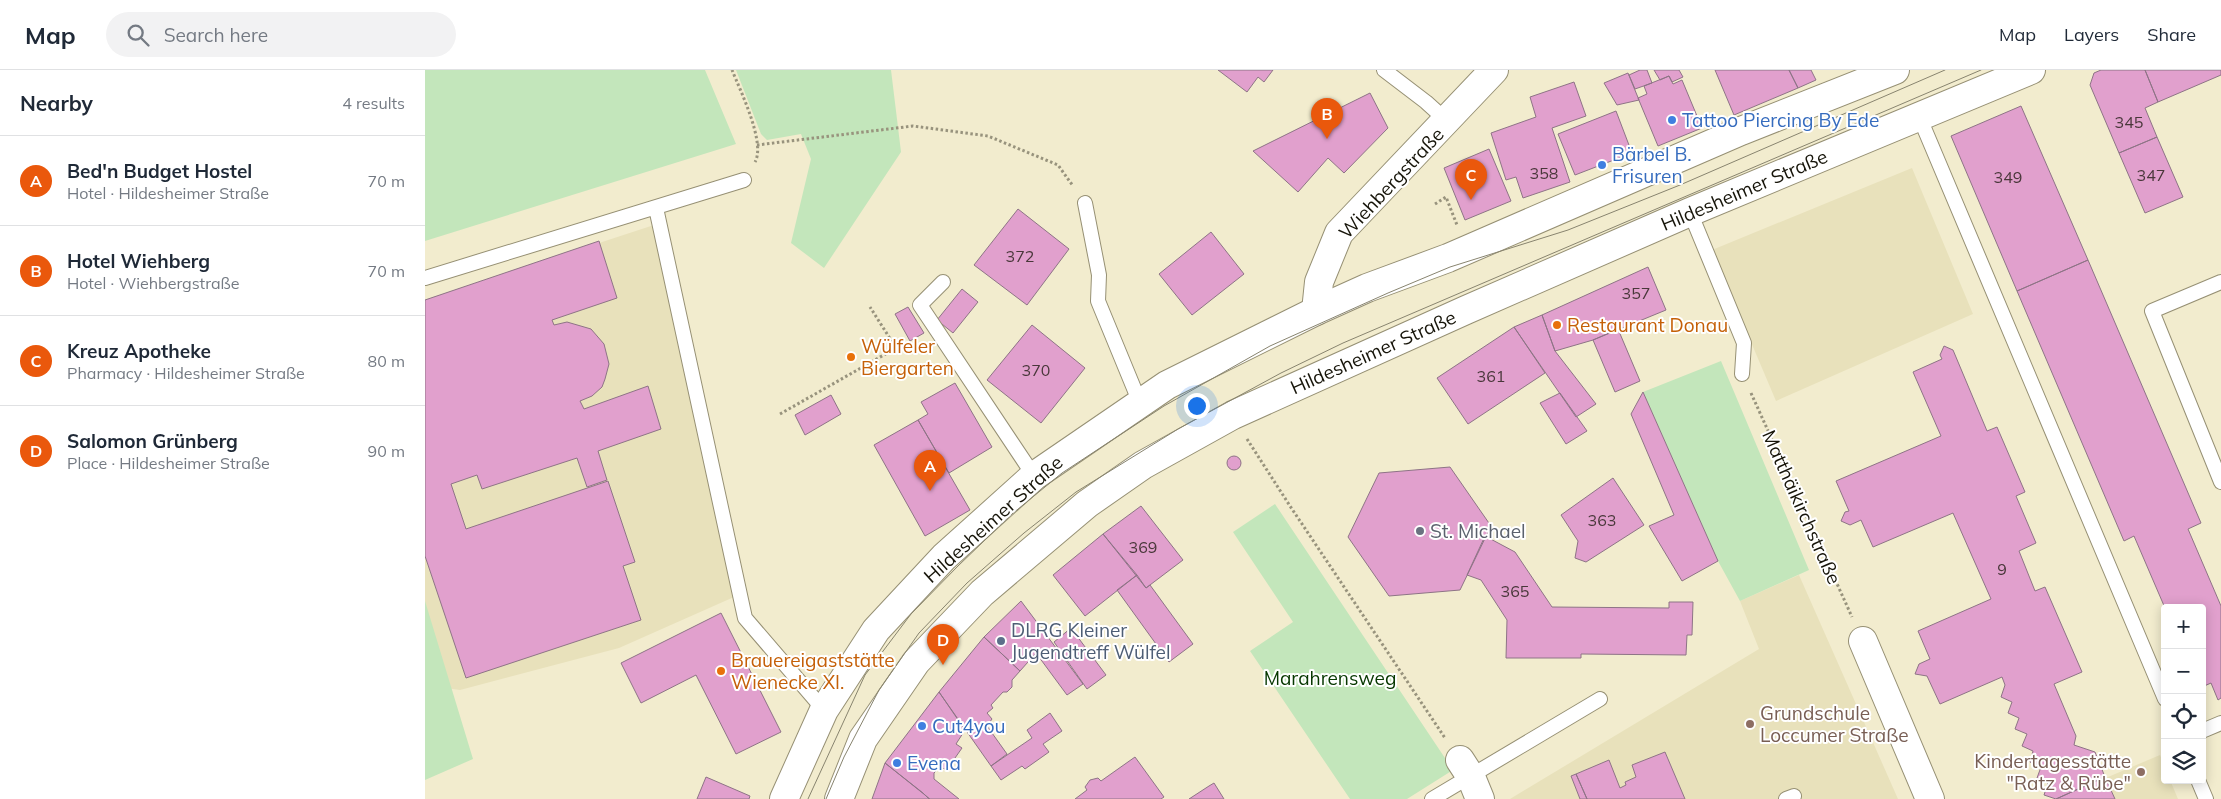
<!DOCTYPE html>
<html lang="en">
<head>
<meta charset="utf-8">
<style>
	body { margin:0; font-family:Mulish,sans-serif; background:#f2f2f3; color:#1f2937 }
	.controls { position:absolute; right:15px; bottom:15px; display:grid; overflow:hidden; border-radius:5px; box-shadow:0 2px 12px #0003 }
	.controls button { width:45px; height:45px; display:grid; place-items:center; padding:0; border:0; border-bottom:1px solid #e0e1e3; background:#fff; color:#1f2937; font:25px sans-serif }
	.you { position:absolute; left:771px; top:335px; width:18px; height:18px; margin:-12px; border:4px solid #fff; border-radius:50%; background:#1a73e8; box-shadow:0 0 0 8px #1a73e833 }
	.badge { display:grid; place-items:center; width:32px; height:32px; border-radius:50%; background:#ea580c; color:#fff; font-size:16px; font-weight:700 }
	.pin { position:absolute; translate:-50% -41px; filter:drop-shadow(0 1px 2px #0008) }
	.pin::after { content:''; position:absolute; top:26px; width:18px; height:15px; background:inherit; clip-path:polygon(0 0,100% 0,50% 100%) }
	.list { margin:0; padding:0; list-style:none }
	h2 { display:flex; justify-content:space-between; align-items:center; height:65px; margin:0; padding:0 20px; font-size:21px }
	h2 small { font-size:16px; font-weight:400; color:#747a83 }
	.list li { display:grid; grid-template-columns:32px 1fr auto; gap:15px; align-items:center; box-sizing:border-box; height:90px; padding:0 20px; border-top:1px solid #e0e1e3 }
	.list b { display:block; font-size:19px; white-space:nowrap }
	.list p { margin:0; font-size:16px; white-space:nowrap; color:#747a83 }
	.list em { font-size:16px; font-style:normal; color:#747a83 }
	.icon { flex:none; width:28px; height:28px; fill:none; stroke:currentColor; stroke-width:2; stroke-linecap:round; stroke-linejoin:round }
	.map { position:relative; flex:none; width:1796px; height:729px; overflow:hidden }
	header { display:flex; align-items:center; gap:30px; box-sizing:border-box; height:70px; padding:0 25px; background:#fff; border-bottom:1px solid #e0e1e3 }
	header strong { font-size:24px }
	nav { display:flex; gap:28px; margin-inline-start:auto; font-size:18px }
	.search { width:350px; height:45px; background:#f2f2f3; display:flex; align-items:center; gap:12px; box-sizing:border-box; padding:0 18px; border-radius:28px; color:#747a83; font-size:19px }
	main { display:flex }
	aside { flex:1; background:#fff }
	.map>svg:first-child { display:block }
</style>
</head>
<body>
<header>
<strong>Map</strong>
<div class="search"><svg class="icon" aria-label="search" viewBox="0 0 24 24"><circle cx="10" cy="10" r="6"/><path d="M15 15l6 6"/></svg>Search here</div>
<nav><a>Map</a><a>Layers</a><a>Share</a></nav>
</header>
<main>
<aside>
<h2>Nearby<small>4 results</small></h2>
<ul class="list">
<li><span class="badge">A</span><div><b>Bed'n Budget Hostel</b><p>Hotel · Hildesheimer Straße</p></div><em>70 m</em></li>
<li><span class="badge">B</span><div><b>Hotel Wiehberg</b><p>Hotel · Wiehbergstraße</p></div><em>70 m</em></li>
<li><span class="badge">C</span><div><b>Kreuz Apotheke</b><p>Pharmacy · Hildesheimer Straße</p></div><em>80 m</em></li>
<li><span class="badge">D</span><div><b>Salomon Grünberg</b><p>Place · Hildesheimer Straße</p></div><em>90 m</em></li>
</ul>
</aside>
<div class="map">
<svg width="1796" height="729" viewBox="0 0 1796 729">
	<rect width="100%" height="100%" fill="#f2ecce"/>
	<path fill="#e8e1bb" d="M1487,98L1548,244L1351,331L1287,180Z
		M229,155L309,527L194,578L35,620L0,615V230Z
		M1374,505L1473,729H1085L1334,579L1315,531Z
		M1735,685L1740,697V710H1745L1753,729H1631Z"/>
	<path fill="#c3e6bb" d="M0,0H280L311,74L0,171Z
		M311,0H466L476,82L399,198L366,173L386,89L376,64L342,70L336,64Z
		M1296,291L1384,500L1315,531L1293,491L1218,322Z
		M850,434L1028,700L982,729H925L825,581L868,552L808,462Z
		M0,531L48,689L0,710Z"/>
	<path fill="#e1a0cd" stroke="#8e7486" d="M793,0H848L839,12L833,7L822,22Z
		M1215,0H1222L1227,13L1210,19L1204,5Z
		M1229,0H1254L1258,7L1247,12L1244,6L1235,10Z
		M1290,0H1364L1373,18L1309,45Z
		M1364,0H1386L1391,10L1373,18Z
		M1676,0H1720L1733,32L1720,38L1732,67L1694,83L1665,15L1669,3Z
		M1720,0H1796V5L1733,32Z
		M1203,3L1214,30L1192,35L1179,13Z
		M1244,6L1248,14L1257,10L1277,58L1233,76L1213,28L1222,24L1219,16Z
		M1149,12L1161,46L1127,58L1145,112L1098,128L1091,107L1081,110L1066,63L1111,47L1105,27Z
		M945,23L963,58L919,103L903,88L873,122L828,81Z
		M1596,36L1663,190L1592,221L1526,66Z
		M1191,41L1207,83L1150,105L1133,64Z
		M1732,67L1758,127L1720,143L1694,83Z
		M1064,79L1086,131L1040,150L1019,98Z
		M593,139L644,179L602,235L549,195Z
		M786,162L819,204L767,245L734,204Z
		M174,171L192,228L127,250L129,255L142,252L166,259L179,274L184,294L180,309L177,317L167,326L155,331L159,339L223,316L236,359L173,381L182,410L162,417L152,388L57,419L52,405L26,414L41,459L183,411L210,492L198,496L216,550L41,608L0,486V230Z
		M1663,190L1776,453L1763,459L1796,536V628L1793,630L1786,613L1777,617V538H1740L1709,466L1699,471L1592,221Z
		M1223,197L1241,240L1168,270L1130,281L1117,245Z
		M537,219L553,232L528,263L512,250Z
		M483,237L499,263L485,271L470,244Z
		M1117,245L1130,281L1171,334L1151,347L1089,257Z
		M607,255L660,298L616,353L562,310Z
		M1089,257L1120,303L1043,354L1012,308Z
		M1193,259L1215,311L1190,322L1168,270Z
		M1519,276L1528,280L1562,361L1572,357L1600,422L1591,426L1611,473L1594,481L1610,521L1620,517L1657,602L1629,614L1651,666L1649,675L1670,682L1680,707L1631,729L1619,725L1623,713L1612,708L1616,697L1605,692L1608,681L1597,676L1602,664L1590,659L1594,648L1583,643L1587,632L1576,627L1580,615L1577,607L1515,634L1502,606L1490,604L1494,594L1505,589L1493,561L1566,529L1528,443L1448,477L1436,450L1425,455L1416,451L1420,442L1424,441L1411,411L1516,366L1488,302L1517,289L1515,285Z
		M530,313L567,377L524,403L493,350L503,344L496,332Z
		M1218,322L1293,491L1257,511L1224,456L1249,445L1206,344Z
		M1135,323L1162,361L1141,374L1115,333Z
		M406,325L416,344L380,365L370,345Z
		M493,350L545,440L500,466L449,375Z
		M802 393a7 7 0 1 1 14 0a7 7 0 1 1-14 0Z
		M1025,397L1066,456L1035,520L964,526L923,467L954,403Z
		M1188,408L1219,455L1161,492L1150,488L1153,471L1136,445Z
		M716,436L758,490L721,518L678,464Z
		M678,464L712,505L660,546L628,505Z
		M1060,466L1090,482L1127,537L1244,538V532H1268L1267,565H1262L1261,585L1156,584V588H1081L1082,550L1056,510L1042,505Z
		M712,505L721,518L725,515L768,574L744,592L692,520Z
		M596,531L658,614L642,625L611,583L595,601L559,567Z
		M296,543L356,662L311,684L271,605L216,633L196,593Z
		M646,558L681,605L662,619L629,572Z
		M559,567L595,601L587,610V617L582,622H578L566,635L568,638L562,643L567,649L562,656L582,684L566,696L514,622Z
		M514,622L540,660L531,674L537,678L523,698L519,699L516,696L509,703V709L534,729H505L460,693Z
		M625,643L637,661L618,674L624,682L600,699L597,696L576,710L566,696L607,668L602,660Z
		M1240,682L1260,729H1162L1151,704L1184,690L1195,718L1201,715L1200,712L1211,707L1207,695Z
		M710,687L739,727L736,729H650L662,720L660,717L665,710L673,708L676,711Z
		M460,693L498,723L504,729H447Z
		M1151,704L1162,729H1155L1146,706Z
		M281,707L325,726L324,729H272Z
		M1680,707L1690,729H1631Z
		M789,713L799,729H764L784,716Z"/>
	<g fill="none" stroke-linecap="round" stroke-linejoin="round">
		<defs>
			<path id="lane" d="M959,0L1001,32L1022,51
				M1494,46L1740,629
				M660,133L674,205L673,231L715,333
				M231,138L320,548L399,640
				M1265,142L1319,273L1317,304
				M0,208L319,110
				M518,212L495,235L609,406
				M1796,212L1727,241L1796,412
				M1777,661L1796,653
				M1773,710L1781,729
				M1007,729L1175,629
				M1361,729L1369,726"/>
			<path id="street" d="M891,241L894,212L914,163L1069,0
				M1438,571L1505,729
				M1035,690L1046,707L1055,729"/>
			<path id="secondary" d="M359,729L399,640L451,560L519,487L609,406L742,315L891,241L942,218L1023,188L1316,61L1470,0
				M414,729L438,669L491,592L557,523L662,434L718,395L808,345L1041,240L1265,142L1606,0"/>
		</defs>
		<use href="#lane" stroke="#969074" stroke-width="16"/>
		<use href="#street" stroke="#969074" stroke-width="30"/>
		<use href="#secondary" stroke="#969074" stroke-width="30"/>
		<path stroke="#98937d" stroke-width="3" stroke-dasharray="2.5 2.5" stroke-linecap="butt" d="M307,0C315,20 341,73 330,92
			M332,75L488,56L563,66L633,95L648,116
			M1010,134L1021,127L1032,155
			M1326,323L1427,547
			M355,344L471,278L445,237
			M822,369L865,436L1020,668"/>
		<use href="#lane" stroke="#fff" stroke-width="14"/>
		<use href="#street" stroke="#fff" stroke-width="28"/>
		<use href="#secondary" stroke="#fff" stroke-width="28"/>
		<path stroke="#88846f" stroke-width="1" d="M383,729L440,605L486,544L533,496L587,444L637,403L739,336L845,276L963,223L1025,197L1143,160L1255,115L1520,0
			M401,729L419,687L454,620L494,563L542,513L599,463L651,422L753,359L856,303L918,273L1556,0"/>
	</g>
	<g fill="#3f7fe0" stroke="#fff" stroke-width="2">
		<circle cx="1247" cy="50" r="5"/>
		<circle cx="1177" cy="95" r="5"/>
		<circle cx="497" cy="656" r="5"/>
		<circle cx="472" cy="693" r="5"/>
	</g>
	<g fill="#e8710a" stroke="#fff" stroke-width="2">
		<circle cx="1132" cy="255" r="5"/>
		<circle cx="426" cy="287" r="5"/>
		<circle cx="296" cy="601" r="5"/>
	</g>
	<circle fill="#6b7280" stroke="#fff" stroke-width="2" cx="995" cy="461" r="5"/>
	<circle fill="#5c6f8a" stroke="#fff" stroke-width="2" cx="576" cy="571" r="5"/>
	<g fill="#8d6e63" stroke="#fff" stroke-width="2">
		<circle cx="1325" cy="654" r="5"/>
		<circle cx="1716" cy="702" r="5"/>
	</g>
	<g text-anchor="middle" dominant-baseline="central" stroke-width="4" stroke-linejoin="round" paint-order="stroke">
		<g font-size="16" fill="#49373a">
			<text x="1704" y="52">345</text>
			<text x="1119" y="103">358</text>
			<text x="1726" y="105">347</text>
			<text x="1583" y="107">349</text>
			<text x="595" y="186">372</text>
			<text x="1211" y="223">357</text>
			<text x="611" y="300">370</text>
			<text x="1066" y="306">361</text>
			<text x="1177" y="450">363</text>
			<text x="718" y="477">369</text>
			<text x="1577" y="499">9</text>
			<text x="1090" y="521">365</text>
		</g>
		<g font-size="19" fill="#366cbe" stroke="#fff" text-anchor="start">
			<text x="1257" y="50">Tattoo Piercing By Ede</text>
			<text x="1187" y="84">Bärbel B.<tspan x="1187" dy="22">Frisuren</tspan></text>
			<text x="507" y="656">Cut4you</text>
			<text x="482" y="693">Evena</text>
		</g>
		<g font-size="19" fill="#161409" stroke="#fff">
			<text transform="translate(966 113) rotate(-47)">Wiehbergstraße</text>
			<text transform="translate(1319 120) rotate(-23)">Hildesheimer Straße</text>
			<text transform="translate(948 282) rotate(-24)">Hildesheimer Straße</text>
			<text transform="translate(1377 437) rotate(66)">Matthäikirchstraße</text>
			<text transform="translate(568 449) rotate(-42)">Hildesheimer Straße</text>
		</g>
		<g font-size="19" fill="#c56008" stroke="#fff" text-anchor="start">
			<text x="1142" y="255">Restaurant Donau</text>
			<text x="436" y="276">Wülfeler<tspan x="436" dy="22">Biergarten</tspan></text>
			<text x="306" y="590">Brauereigaststätte<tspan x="306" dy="22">Wienecke XI.</tspan></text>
		</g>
		<g font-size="19" fill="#5b616d" stroke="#fff" text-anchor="start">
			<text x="1005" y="461">St. Michael</text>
		</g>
		<g font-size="19" fill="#4e5e75" stroke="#fff" text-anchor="start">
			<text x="586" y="560">DLRG Kleiner<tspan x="586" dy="22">Jugendtreff Wülfel</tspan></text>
		</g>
		<g font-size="19" fill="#073800" stroke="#fff">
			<text x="905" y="608">Marahrensweg</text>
		</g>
		<g font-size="19" fill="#785e54" stroke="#fff" text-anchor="start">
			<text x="1335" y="643">Grundschule<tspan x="1335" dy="22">Loccumer Straße</tspan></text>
			<text x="1706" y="691" text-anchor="end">Kindertagesstätte<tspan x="1706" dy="22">"Ratz &amp; Rübe"</tspan></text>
		</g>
	</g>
</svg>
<div class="controls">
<button>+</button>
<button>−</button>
<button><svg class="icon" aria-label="locate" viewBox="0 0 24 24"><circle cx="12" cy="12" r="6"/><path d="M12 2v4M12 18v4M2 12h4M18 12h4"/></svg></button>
<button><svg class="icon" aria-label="layers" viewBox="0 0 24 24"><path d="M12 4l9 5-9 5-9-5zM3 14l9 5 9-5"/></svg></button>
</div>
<div class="you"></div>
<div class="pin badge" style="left:505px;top:421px">A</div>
<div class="pin badge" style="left:902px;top:69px">B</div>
<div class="pin badge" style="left:1046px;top:130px">C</div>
<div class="pin badge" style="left:518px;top:595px">D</div>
</div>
</main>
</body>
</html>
